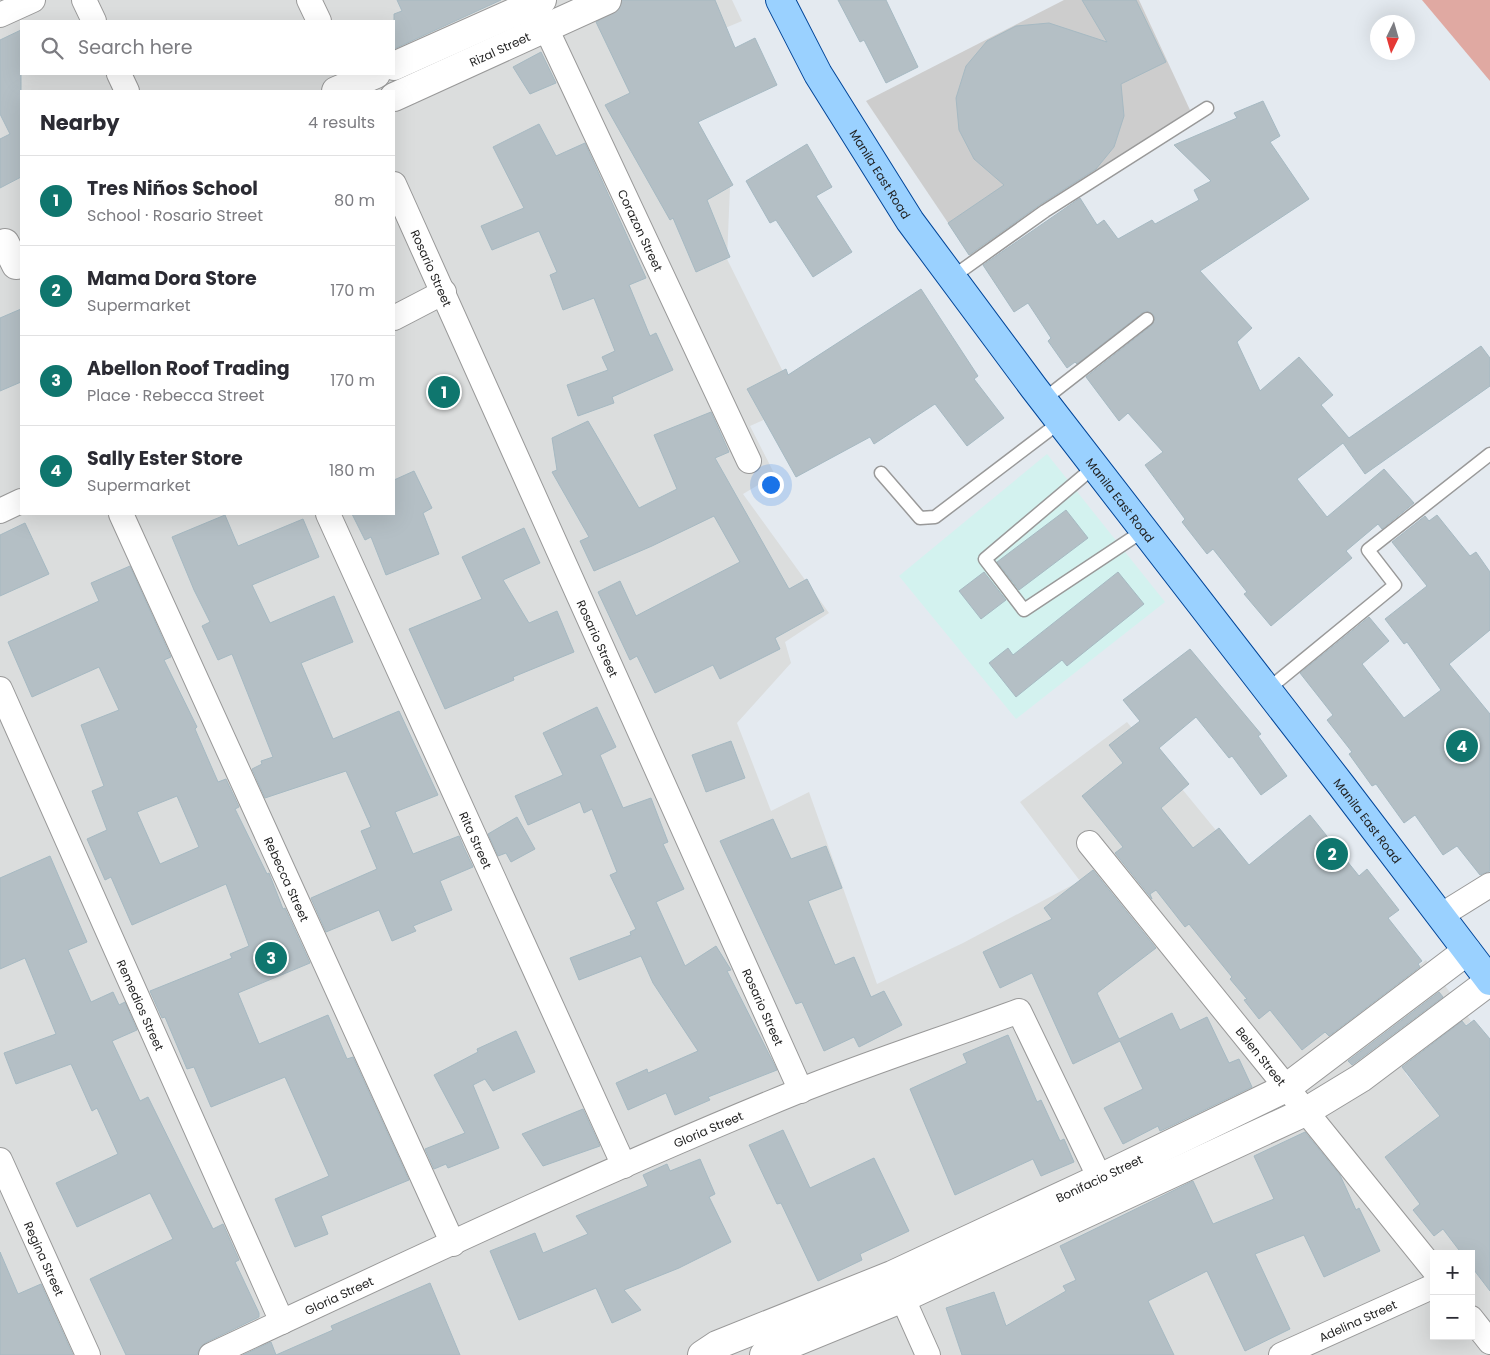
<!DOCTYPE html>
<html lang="en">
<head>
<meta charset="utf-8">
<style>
	body { margin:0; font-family:Poppins,sans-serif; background:#f7f7f7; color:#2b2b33 }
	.controls { position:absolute; right:15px; bottom:15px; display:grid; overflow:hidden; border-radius:0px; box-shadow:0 5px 20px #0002 }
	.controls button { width:45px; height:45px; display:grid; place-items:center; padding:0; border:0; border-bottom:1px solid #e1e1e2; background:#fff; color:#2b2b33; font:25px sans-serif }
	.compass { position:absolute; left:1370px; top:15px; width:45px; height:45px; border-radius:50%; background:#fff; box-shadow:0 5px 20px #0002; rotate:185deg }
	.you { position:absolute; left:770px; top:484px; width:18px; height:18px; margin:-12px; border:4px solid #fff; border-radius:50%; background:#1a73e8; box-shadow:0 0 0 8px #1a73e833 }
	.badge { display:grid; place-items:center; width:32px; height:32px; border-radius:50%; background:#0f766e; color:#fff; font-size:16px; font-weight:700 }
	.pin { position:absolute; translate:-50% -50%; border:2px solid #fff; box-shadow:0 1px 5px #0006 }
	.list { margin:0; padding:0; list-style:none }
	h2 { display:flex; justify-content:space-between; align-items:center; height:65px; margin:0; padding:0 20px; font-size:21px }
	h2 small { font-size:16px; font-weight:400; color:#7c7c81 }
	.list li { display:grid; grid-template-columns:32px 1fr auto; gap:15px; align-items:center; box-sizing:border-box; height:90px; padding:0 20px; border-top:1px solid #e1e1e2 }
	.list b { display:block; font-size:19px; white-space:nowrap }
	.list p { margin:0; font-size:16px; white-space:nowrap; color:#7c7c81 }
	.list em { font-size:16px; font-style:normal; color:#7c7c81 }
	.icon { flex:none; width:28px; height:28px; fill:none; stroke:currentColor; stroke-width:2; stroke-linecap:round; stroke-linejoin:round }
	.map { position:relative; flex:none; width:1490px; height:1355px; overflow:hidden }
	.search { position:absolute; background:#fff; box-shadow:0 5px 20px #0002; left:20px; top:20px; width:375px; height:55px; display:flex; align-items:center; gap:12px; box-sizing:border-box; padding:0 18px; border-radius:0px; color:#7c7c81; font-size:19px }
	.panel { position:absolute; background:#fff; box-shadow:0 5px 20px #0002; left:20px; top:90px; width:375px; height:425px; border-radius:0px }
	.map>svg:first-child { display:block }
</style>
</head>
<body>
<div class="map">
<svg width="1490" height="1355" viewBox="0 0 1490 1355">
	<rect width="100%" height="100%" fill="#e4eaf0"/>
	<path fill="#dbdddd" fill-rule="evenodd" d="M0,0H732L742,21L665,53L730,187L727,259L799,404L750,426L775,475L743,494L829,613L785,642L791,663L737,723L771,811L809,792L877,984L963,943L1080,881L1020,802L1127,722L1362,1008L1426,960L1471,1021L1405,1073L1490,1177V1355H0ZM21,21H394V74H21ZM21,91H394V514H21ZM1434,1254H1471V1336H1434Z"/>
	<path fill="#d3f2ef" d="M1047,454L1165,602L1016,719L899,576Z"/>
	<path fill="#cdcdcd" d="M1064,0H1139L1190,110L971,257L866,101Z"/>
	<path fill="#e0a9a2" d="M1422,0H1490V81Z"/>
	<path fill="#b4bfc5" stroke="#a6b9c2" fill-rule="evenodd" d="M397,0H501L394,49V14L402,11Z
		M622,0H715L735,48L755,38L777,85L698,122L733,185L707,200L730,257L696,272L673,218L670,220L605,105L630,93L596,22L619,9Z
		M838,0H886L918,67L886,83L864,40L860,42Z
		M1082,0H1136L1166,62L1121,84L1124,116L1114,147L1096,169L1041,204L969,255L948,223L1004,185L974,159L959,130L956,98L966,66L987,41L1016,26L1049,23L1107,42Z
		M21,30V177L0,188V139L10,134L0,114V40Z
		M541,52L556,83L530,94L513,67Z
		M1263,101L1280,136L1270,142L1309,199L1200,271L1252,328L1237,342L1260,391L1299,357L1333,395L1321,405L1349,438L1481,346L1490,358V386L1365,474L1343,443L1297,479L1327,517L1384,469L1414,503L1382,529L1378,524L1346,551L1352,558L1271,626L1244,594L1247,592L1213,549L1207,554L1182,522L1185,519L1145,465L1163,452L1128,413L1119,421L1086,377L1152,325L1155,318L1153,314L1146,311L1142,313L1077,364L1075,362L1067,368L1048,341L1051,338L1028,303L1014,312L983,265L1080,198L1097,225L1104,220L1118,239L1152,220L1155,224L1199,200L1194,190L1211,181L1174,145L1237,118L1234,113Z
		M539,124L556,156L585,143L646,278L629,285L650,336L656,333L673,370L612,397L614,403L578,416L567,385L608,370L602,357L615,351L594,298L563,310L550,275L557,272L539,231L492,250L481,226L524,208L493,147Z
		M807,144L832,187L816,196L852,252L813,277L776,220L770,223L746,181Z
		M921,289L978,376L974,379L1004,418L967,446L935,404L874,444L870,437L796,477L747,389L786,369L788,375Z
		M21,309V382L0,391V318Z
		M711,412L729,452L715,458L789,589L807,579L824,611L775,638L780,649L720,679L713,665L655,693L637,656L630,660L598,592L620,581L636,616L740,562L714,516L652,546L594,571L580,541L589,537L552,472L557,470L552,438L588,421L639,508L677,489L654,435Z
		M414,471L432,508L423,513L439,554L386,575L371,537L365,540L352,514H394V480Z
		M1066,510L1088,538L1019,590L997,562Z
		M225,515L238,546L303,519L319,557L252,585L270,623L334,596L353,642L301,663L333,739L399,711L438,795L395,812L413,854L459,836L464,848L473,867L440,881L452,910L413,926L416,931L392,941L379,910L326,932L311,898L377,869L361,831L371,827L346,771L265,798L252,769L262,764L261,761L273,757L232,654L218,660L202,626L210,622L194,590L172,537Z
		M1437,515L1470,556L1476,552L1490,572V630L1449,664L1490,714V871L1480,875L1457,846L1443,855L1415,815L1404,823L1376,784L1372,786L1349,754L1352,752L1327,720L1333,715L1300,673L1369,617L1389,641L1362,664L1404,718L1441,690L1407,642L1404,644L1385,619L1427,586L1392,542L1425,516L1429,521Z
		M25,523L49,574L0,596V535Z
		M524,528L540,563L503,580L529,623L557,611L574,652L513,677L514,680L445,709L409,629L482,599L462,557Z
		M130,566L171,657L164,660L197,727L195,729L218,782L226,779L239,807L235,809L267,874L269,873L283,909L285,908L310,963L238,993L259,1044L328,1015L347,1059L353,1057L409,1180L321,1216L328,1234L295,1247L275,1199L329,1176L285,1077L211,1107L194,1067L187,1069L165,1017L162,1018L150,991L232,958L230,954L249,946L226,884L132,925L111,877L105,880L87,839L107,830L92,791L104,786L81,725L119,710L99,667L32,697L8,642L99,601L91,583ZM177,796L199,847L160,864L137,812Z
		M984,572L1006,600L981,619L959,591Z
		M1118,572L1144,604L1067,666L1062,660L1016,697L989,663L1008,648L1013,655Z
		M1190,649L1261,734L1258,736L1287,776L1261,795L1232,756L1229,758L1196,717L1159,748L1189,784L1161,808L1193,848L1219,828L1249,865L1310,815L1359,876L1367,869L1399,910L1388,918L1422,961L1418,964L1420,967L1329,1036L1325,1032L1302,1050L1270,1010L1259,1019L1244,1000L1247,999L1230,979L1232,977L1189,924L1185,927L1156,890L1150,894L1152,899L1115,853L1123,847L1082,796L1123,763L1109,745L1140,721L1123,700Z
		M597,707L616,747L600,755L623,808L651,798L668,842L663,844L684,889L656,902L685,966L716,946L731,970L727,971L777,1070L708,1097L710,1100L675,1115L666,1093L628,1110L616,1083L647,1069L648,1073L698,1051L653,983L641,956L579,980L570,958L631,935L630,932L636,929L610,875L617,872L592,809L584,813L580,802L528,825L515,796L563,775L543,733Z
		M731,741L745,778L706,792L692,755Z
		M517,817L535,849L511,862L506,853L498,856L488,834Z
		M773,819L791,859L826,846L842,888L808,901L835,965L854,957L871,997L884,991L902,1025L859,1047L854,1037L824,1051L802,1002L796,1004L720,841Z
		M50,856L87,942L68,950L91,1002L113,992L119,1005L125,1002L137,1030L112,1041L140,1101L148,1097L213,1229L223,1224L239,1260L235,1262L259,1313V1317L205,1343L200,1348L197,1355H126L90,1279L173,1239L150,1193L77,1227L56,1183L118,1154L97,1108L92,1111L71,1064L16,1084L4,1053L56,1034L25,958L0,969V878Z
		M1093,870L1156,948L1097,993L1119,1039L1172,1013L1180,1030L1207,1017L1229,1063L1239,1059L1252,1087L1169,1127L1160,1131L1158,1126L1123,1144L1104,1108L1143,1089L1120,1041L1073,1064L1032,973L1000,988L983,952L1052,919L1044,908Z
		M1439,992L1443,997L1352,1065L1348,1061Z
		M1474,1020L1490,1039V1291L1471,1266V1254H1462L1443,1229L1434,1236L1413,1210L1420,1204L1385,1157L1440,1116L1402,1067L1462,1021L1466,1026Z
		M516,1031L535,1072L493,1091L485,1079L473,1085L499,1148L448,1168L446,1164L434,1169L425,1149L465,1133L434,1075L478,1052L477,1049Z
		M1008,1035L1037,1102L1041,1100L1060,1141L1064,1139L1074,1162L1041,1176L1033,1159L955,1195L910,1089L967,1063L963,1054Z
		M583,1109L600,1146L543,1166L522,1134Z
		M783,1130L810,1188L874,1158L909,1231L860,1254L862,1260L818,1281L781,1203L777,1204L749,1145Z
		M1305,1132L1340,1175L1356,1210L1359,1208L1380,1251L1324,1277L1304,1235L1255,1254L1290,1329L1245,1351L1207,1271L1148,1301L1174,1355H962L946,1308L994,1292L1006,1326L1066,1291L1063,1286L1076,1280L1060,1246L1193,1181L1213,1224L1274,1199L1254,1156Z
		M700,1159L715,1194L709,1197L731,1242L679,1268L624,1290L641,1310L612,1323L596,1288L519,1320L490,1251L535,1233L543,1253L588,1234L576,1216L648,1186L643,1175L667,1164L670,1171Z
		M0,1252L18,1294L41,1284L73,1355H0Z
		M430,1283L460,1355H243L271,1342L276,1355L333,1330L331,1326Z"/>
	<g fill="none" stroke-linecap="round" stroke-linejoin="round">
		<defs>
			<path id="service" d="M951,278L1045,211L1207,108
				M1043,400L1147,319
				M1094,467L985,559L1024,610L1143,531
				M881,473L920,518L935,517L1060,422
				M1267,690L1395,585L1368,550L1490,454"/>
			<g id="minor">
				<path d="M84,0L94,21"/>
				<path d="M309,0L319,21"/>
				<path id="s1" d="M538,11L749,461"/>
				<path d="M0,15L33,0"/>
				<path d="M119,74L127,91"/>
				<path id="s2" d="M394,184L801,1091"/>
				<path d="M394,318L444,292"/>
				<path d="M0,511L21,501"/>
				<path id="s3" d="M121,514L453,1244"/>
				<path id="s4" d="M328,514L624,1166"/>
				<path id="s5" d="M0,689L282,1322"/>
				<path id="s6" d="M1089,843L1434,1270"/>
				<path d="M1440,916L1490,885"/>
				<path id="s7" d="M0,1160L88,1355"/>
				<path d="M895,1281L928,1355"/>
				<path d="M1471,1318L1490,1342"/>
				<path id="s8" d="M211,1355C406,1264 600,1172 799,1091C871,1062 946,1038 1019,1011L1108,1195"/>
				<path id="s9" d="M1281,1355L1434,1286"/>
			</g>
			<g id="tertiary">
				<path d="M394,66L542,0"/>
				<path d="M336,91L376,74"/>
				<path id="s10" d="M394,97L607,0"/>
				<path d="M5,243L16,265"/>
				<path id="s11" d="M702,1355L717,1345L892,1275L1100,1178L1286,1088L1467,951"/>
				<path d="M764,1355L903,1298L1305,1112L1361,1078L1490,981"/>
			</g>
			<g id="primary">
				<path id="s12" d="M780,0L818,74L910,221L1034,388L1341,785L1490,981"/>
			</g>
		</defs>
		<use href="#service" stroke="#999" stroke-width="15"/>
		<use href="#minor" stroke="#999" stroke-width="26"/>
		<use href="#tertiary" stroke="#999" stroke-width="30"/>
		<use href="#primary" stroke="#004599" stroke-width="30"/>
		<use href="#service" stroke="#fff" stroke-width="12"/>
		<use href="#minor" stroke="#fff" stroke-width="24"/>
		<use href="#tertiary" stroke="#fff" stroke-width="28"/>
		<use href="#primary" stroke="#9ad1ff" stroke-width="28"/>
	</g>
	<g text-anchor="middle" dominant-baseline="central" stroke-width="4.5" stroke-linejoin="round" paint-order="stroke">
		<g font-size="12" fill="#1f1f1f" stroke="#fff">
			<text stroke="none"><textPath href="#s10" startOffset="116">Rizal Street</textPath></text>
			<text stroke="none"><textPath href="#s12" startOffset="201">Manila East Road</textPath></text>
			<text stroke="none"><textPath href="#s1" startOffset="242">Corazon Street</textPath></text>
			<text stroke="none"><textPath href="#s2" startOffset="92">Rosario Street</textPath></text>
			<text stroke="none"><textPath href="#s12" startOffset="606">Manila East Road</textPath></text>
			<text stroke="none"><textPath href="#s2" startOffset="498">Rosario Street</textPath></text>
			<text stroke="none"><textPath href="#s12" startOffset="1011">Manila East Road</textPath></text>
			<text stroke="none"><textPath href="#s4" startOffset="358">Rita Street</textPath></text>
			<text stroke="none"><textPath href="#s3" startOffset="401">Rebecca Street</textPath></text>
			<text stroke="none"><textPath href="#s5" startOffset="346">Remedios Street</textPath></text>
			<text stroke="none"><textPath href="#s2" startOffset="902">Rosario Street</textPath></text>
			<text stroke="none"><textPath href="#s6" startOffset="274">Belen Street</textPath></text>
			<text stroke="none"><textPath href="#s8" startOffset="546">Gloria Street</textPath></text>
			<text stroke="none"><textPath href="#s11" startOffset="435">Bonifacio Street</textPath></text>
			<text stroke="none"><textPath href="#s7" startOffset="108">Regina Street</textPath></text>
			<text stroke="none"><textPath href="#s8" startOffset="141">Gloria Street</textPath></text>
			<text stroke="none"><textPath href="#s9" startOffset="84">Adelina Street</textPath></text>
		</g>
	</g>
</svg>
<div class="controls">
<button>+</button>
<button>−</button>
</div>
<svg class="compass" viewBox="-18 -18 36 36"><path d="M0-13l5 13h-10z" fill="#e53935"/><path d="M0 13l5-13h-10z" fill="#7c7c81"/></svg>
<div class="you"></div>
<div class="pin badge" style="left:444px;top:392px">1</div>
<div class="pin badge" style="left:1332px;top:854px">2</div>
<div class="pin badge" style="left:271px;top:958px">3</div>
<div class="pin badge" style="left:1462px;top:746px">4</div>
<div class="search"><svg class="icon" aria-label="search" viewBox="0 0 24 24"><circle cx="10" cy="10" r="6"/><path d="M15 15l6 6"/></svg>Search here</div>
<section class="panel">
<h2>Nearby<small>4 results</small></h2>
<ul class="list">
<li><span class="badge">1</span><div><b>Tres Niños School</b><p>School · Rosario Street</p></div><em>80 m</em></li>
<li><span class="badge">2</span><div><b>Mama Dora Store</b><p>Supermarket</p></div><em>170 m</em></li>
<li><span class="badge">3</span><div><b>Abellon Roof Trading</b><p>Place · Rebecca Street</p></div><em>170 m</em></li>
<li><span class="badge">4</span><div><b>Sally Ester Store</b><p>Supermarket</p></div><em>180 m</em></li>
</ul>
</section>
</div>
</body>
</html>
